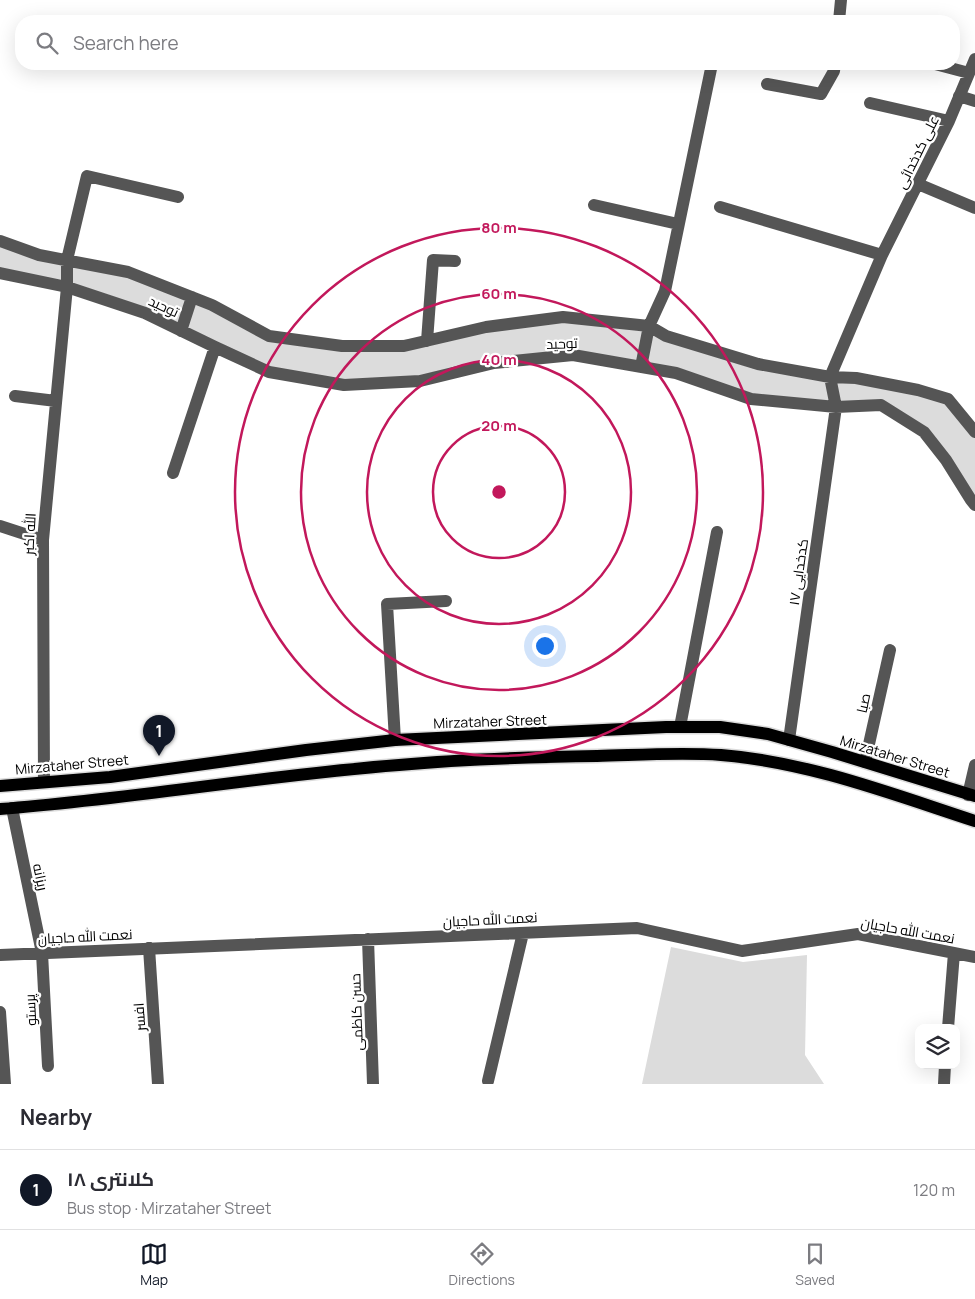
<!DOCTYPE html>
<html lang="en">
<head>
<meta charset="utf-8">
<style>
	body { margin:0; font-family:Manrope,Cairo,sans-serif; background:#f7f7f7; color:#2b2b33 }
	.controls { position:absolute; right:15px; bottom:15px; display:grid; overflow:hidden; border-radius:10px; box-shadow:0 5px 20px #0002 }
	.controls button { width:45px; height:45px; display:grid; place-items:center; padding:0; border:0; border-bottom:1px solid #e1e1e2; background:#fff; color:#2b2b33; font:25px sans-serif }
	.you { position:absolute; left:544px; top:645px; width:18px; height:18px; margin:-12px; border:4px solid #fff; border-radius:50%; background:#1a73e8; box-shadow:0 0 0 8px #1a73e833 }
	.badge { display:grid; place-items:center; width:32px; height:32px; border-radius:50%; background:#111827; color:#fff; font-size:16px; font-weight:700 }
	.pin { position:absolute; translate:-50% -41px; filter:drop-shadow(0 1px 2px #0008) }
	.pin::after { content:''; position:absolute; top:26px; width:18px; height:15px; background:inherit; clip-path:polygon(0 0,100% 0,50% 100%) }
	.list { margin:0; padding:0; list-style:none }
	h2 { display:flex; justify-content:space-between; align-items:center; height:65px; margin:0; padding:0 20px; font-size:21px }
	h2 small { font-size:16px; font-weight:400; color:#7c7c81 }
	.list li { display:grid; grid-template-columns:32px 1fr auto; gap:15px; align-items:center; box-sizing:border-box; height:80px; padding:0 20px; border-top:1px solid #e1e1e2 }
	.list b { display:block; font-size:19px; white-space:nowrap }
	.list p { margin:0; font-size:16px; white-space:nowrap; color:#7c7c81 }
	.list em { font-size:16px; font-style:normal; color:#7c7c81 }
	.icon { flex:none; width:28px; height:28px; fill:none; stroke:currentColor; stroke-width:2; stroke-linecap:round; stroke-linejoin:round }
	.map { position:relative; flex:none; width:975px; height:1084px; overflow:hidden }
	.search { position:absolute; background:#fff; box-shadow:0 5px 20px #0002; left:15px; right:15px; top:15px; height:55px; display:flex; align-items:center; gap:12px; box-sizing:border-box; padding:0 18px; border-radius:20px; color:#7c7c81; font-size:19px }
	.sheet { height:145px; background:#fff }
	nav { display:flex; justify-content:space-around; align-items:center; box-sizing:border-box; height:70px; border-top:1px solid #e1e1e2; background:#fff; font-size:14px; color:#7c7c81 }
	nav a { display:grid; justify-items:center; gap:2px }
	nav .on { color:#111827 }
	.map>svg:first-child { display:block }
</style>
</head>
<body>
<div class="map">
<svg width="975" height="1084" viewBox="0 0 975 1084">
	<rect width="100%" height="100%" fill="#fff"/>
	<path fill="#dcdcdc" d="M0,244L114,272L188,297L266,337L329,348L561,322L645,329L662,338L944,401L975,438V501L943,450L882,402L835,404L750,396L575,352L419,377L343,380L269,368L148,310L0,268Z
		M671,947L743,962L807,955L805,1055L824,1084H642Z"/>
	<g fill="none" stroke-linecap="round" stroke-linejoin="round">
		<defs>
			<path id="major" d="M0,786L110,777L306,750L395,740L666,727H720L768,734L832,752L975,796
				M0,809C134,799 266,775 399,765C465,759 531,757 597,756C638,755 680,752 721,755C809,762 892,794 975,821"/>
		</defs>
		<use href="#major" stroke="#dbdbdb" stroke-width="15"/>
		<path stroke="#555" stroke-width="12" d="M839,21L841,0
			M935,64L969,73
			M767,84L821,94L834,71L835,64
			M959,96L975,101
			M870,103L949,121
			M918,184L975,208
			M594,205L678,224
			M720,207L882,255
			M0,241L39,255L128,272L212,305L269,336L342,346H404L486,327L563,317L649,326L666,336L758,364L830,377L856,378L918,390L948,399L975,432
			M0,273L67,287L145,313L215,347L269,372L344,385L420,381L494,363L573,355L676,373L751,399L836,407L881,405L924,432L946,460L971,500L975,505
			M181,331L192,297
			M427,341L433,260L455,261
			M641,367L649,326L665,291L712,64
			M15,396L56,401
			M173,473L215,347
			M0,526L43,540
			M680,727L717,532
			M395,740L387,604L446,601
			M789,740L836,407L830,377L882,255L949,121L975,59
			M865,762L890,650
			M44,782L43,540L67,287V260L87,176L178,197
			M968,795L975,765
			M12,808L42,953L48,1066
			M368,939L373,1084
			M149,948L158,1084
			M0,955L637,928L742,951L858,934L975,957
			M0,1012L5,1084
			M948,1028L954,953
			M488,1081L523,933
			M944,1084L945,1065"/>
		<use href="#major" stroke="#000" stroke-width="12"/>
	</g>
	<g fill="none" stroke="#c2185b" stroke-width="2.5">
		<circle cx="499" cy="492" r="66"/>
		<circle cx="499" cy="492" r="132"/>
		<circle cx="499" cy="492" r="198"/>
		<circle cx="499" cy="492" r="264"/>
	</g>
	<g text-anchor="middle" dominant-baseline="central" stroke-width="4.5" stroke-linejoin="round" paint-order="stroke">
		<g font-size="14" fill="#000" stroke="#fff">
			<text transform="translate(917 152) rotate(-64)">علی کدخدائی</text>
			<text transform="translate(164 306) rotate(25)">توحید</text>
			<text transform="translate(562 343) rotate(-2)">توحید</text>
			<text transform="translate(29 534) rotate(-87)">الله اکبر</text>
			<text transform="translate(798 572) rotate(-82)">کدخدایی ۱۷</text>
			<text transform="translate(863 703) rotate(-78)">صبا</text>
			<text transform="translate(490 721) rotate(-2)">Mirzataher Street</text>
			<text transform="translate(895 756) rotate(17)">Mirzataher Street</text>
			<text transform="translate(72 764) rotate(-5)">Mirzataher Street</text>
			<text transform="translate(41 877) rotate(78)">ریزانه</text>
			<text transform="translate(490 919) rotate(-3)">نعمت الله حاجیان</text>
			<text transform="translate(908 930) rotate(10)">نعمت الله حاجیان</text>
			<text transform="translate(85 936) rotate(-3)">نعمت الله حاجیان</text>
			<text transform="translate(30 1010) rotate(-93)">پرستو</text>
			<text transform="translate(356 1012) rotate(-92)">حسن کاظمی</text>
			<text transform="translate(139 1017) rotate(-94)">افسر</text>
		</g>
	</g>
	<circle cx="499" cy="492" r="8" fill="#c2185b" stroke="#fff" stroke-width="2.5"/>
	<g font-size="15" text-anchor="middle" font-weight="bold" fill="#c2185b" stroke="#fff" stroke-width="4.5" stroke-linejoin="round" paint-order="stroke">
		<text x="499" y="233">80 m</text>
		<text x="499" y="299">60 m</text>
		<text x="499" y="365">40 m</text>
		<text x="499" y="431">20 m</text>
	</g>
</svg>
<div class="controls">
<button><svg class="icon" aria-label="layers" viewBox="0 0 24 24"><path d="M12 4l9 5-9 5-9-5zM3 14l9 5 9-5"/></svg></button>
</div>
<div class="you"></div>
<div class="pin badge" style="left:159px;top:756px">1</div>
<div class="search"><svg class="icon" aria-label="search" viewBox="0 0 24 24"><circle cx="10" cy="10" r="6"/><path d="M15 15l6 6"/></svg>Search here</div>
</div>
<section class="sheet">
<h2>Nearby<small></small></h2>
<ul class="list">
<li><span class="badge">1</span><div><b>کلانتری ۱۸</b><p>Bus stop · Mirzataher Street</p></div><em>120 m</em></li>
</ul>
</section>
<nav>
<a class="on"><svg class="icon" aria-label="map" viewBox="0 0 24 24"><path d="M3 6l6-2 6 2 6-2v14l-6 2-6-2-6 2zM9 4v14M15 6v14"/></svg>Map</a>
<a><svg class="icon" aria-label="directions" viewBox="0 0 24 24"><path d="M12 3l9 9-9 9-9-9zM9 14v-3h6M13 9l2 2-2 2"/></svg>Directions</a>
<a><svg class="icon" aria-label="saved" viewBox="0 0 24 24"><path d="M7 4h10v16l-5-4-5 4z"/></svg>Saved</a>
</nav>
</body>
</html>
